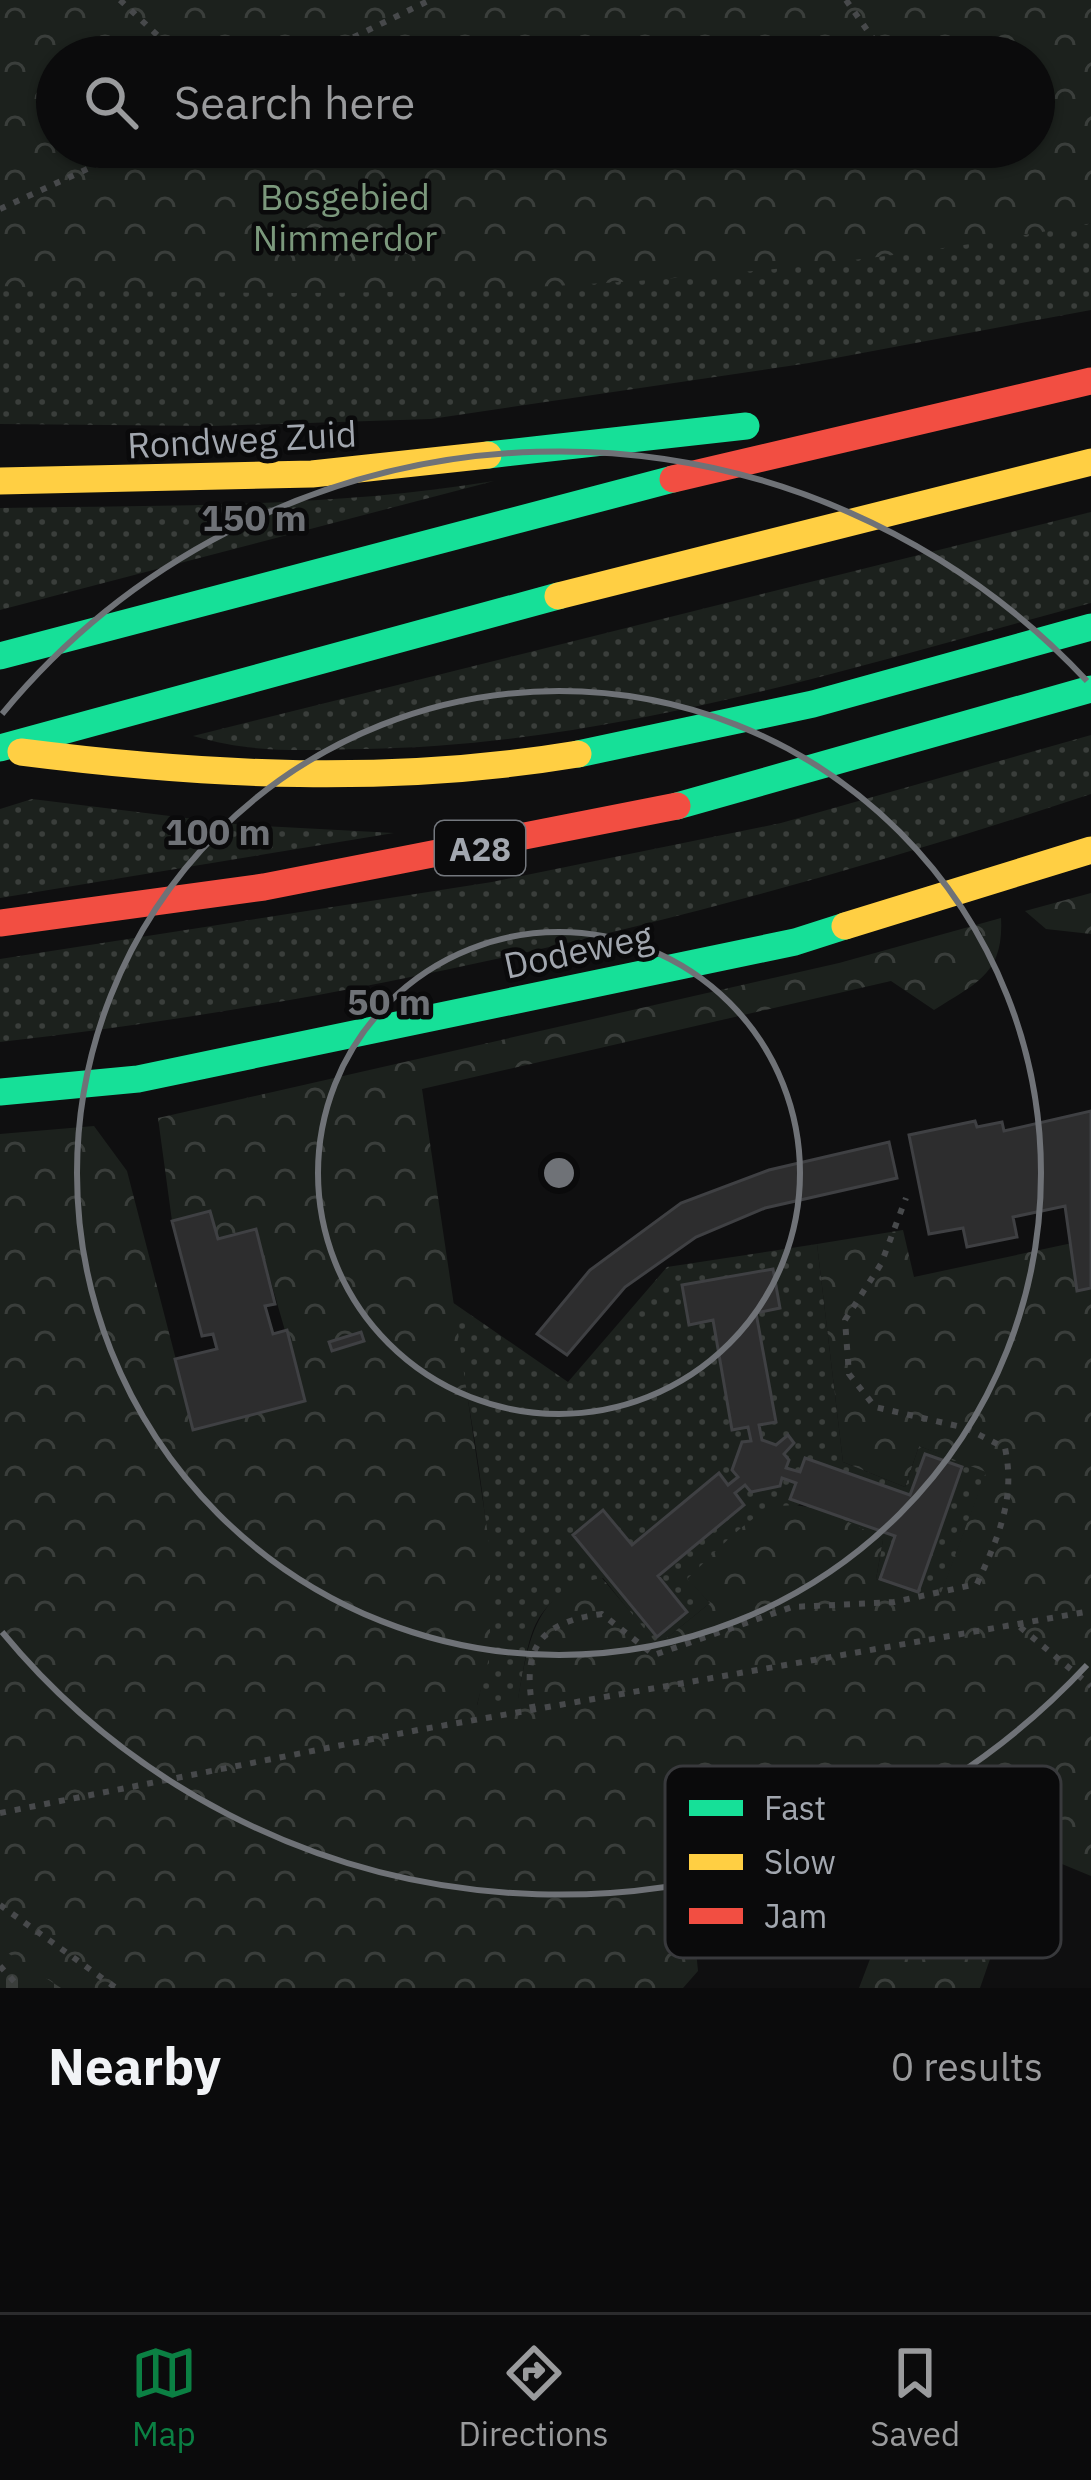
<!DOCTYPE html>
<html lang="en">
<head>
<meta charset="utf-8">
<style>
	body { margin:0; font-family:"IBM Plex Sans",sans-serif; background:#19191a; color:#f1f3f6 }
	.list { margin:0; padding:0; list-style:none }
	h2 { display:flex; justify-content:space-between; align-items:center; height:156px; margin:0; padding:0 48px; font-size:51px }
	h2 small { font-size:39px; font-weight:400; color:#9a9b9d }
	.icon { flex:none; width:66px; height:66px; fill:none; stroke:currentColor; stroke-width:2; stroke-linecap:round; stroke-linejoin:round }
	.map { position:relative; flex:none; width:1091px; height:1988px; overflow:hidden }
	.search { position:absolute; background:#0b0b0c; box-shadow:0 3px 9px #0004; left:36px; right:36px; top:36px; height:132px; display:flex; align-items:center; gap:30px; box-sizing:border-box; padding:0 42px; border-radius:66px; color:#9a9b9d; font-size:45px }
	.sheet { height:324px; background:#0b0b0c }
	nav { display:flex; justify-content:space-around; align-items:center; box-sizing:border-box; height:168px; border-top:3px solid #2b2b2d; background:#0b0b0c; font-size:33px; color:#9a9b9d }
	nav a { display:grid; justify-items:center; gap:6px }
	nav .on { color:#0b8043 }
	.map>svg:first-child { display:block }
</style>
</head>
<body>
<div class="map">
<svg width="1091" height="1988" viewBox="0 0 1091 1988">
	<defs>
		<pattern id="green-dots" width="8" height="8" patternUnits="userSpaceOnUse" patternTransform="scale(3)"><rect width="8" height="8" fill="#1c211d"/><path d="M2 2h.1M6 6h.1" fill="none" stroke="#3a3e3b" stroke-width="1.8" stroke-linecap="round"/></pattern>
		<pattern id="forest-crowns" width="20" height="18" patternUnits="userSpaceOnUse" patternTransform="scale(3)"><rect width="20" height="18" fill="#1c211d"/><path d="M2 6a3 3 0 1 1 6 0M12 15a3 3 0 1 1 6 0" fill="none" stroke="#3a3e3b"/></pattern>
		<pattern id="cemetery-stones" width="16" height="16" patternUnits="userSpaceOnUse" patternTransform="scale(3)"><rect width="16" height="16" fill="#1c211d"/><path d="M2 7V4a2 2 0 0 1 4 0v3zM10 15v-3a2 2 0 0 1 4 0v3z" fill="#3a3e3b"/></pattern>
	</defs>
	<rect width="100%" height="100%" fill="#0f0f10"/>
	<path fill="url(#green-dots)" fill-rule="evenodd" d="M0,0H1091V187L454,287L737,271L1091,223V310L809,363L431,419L213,426L0,424ZM57,57H1034V147H57Z
		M494,481L0,610V508C165,505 331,508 494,481Z
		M1091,512V603C853,667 613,745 365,749C300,750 256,754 193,736Z
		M1091,735V794C735,912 373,1000 0,1042V959L492,882L781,823Z
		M32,799L243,825L394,833L0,898V809Z
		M817,1244L843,1462L905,1487L919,1446L987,1471L938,1602L876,1579L883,1540L800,1504L688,1579L710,1603L657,1646L603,1578C529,1599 531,1630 518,1700L477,1706C509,1573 471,1435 452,1302L568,1382L667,1267Z"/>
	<path fill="url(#forest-crowns)" fill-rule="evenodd" d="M0,0H1091V223C735,291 361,303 0,286ZM57,57H1034V147H57Z
		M1091,893V934L1046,929L1025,911Z
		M1001,918C1004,974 976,983 934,1010L891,981L422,1089L490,1549V1654L477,1705L518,1699C529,1641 534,1589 602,1578L658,1645L710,1603L687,1579C769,1501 774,1480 883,1540L876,1579L938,1601L986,1472L919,1446L905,1487L843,1462L817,1244L903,1230L914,1277L1091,1239V1876L1045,1857L1021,1883L1022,1918L998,1936L980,1988H859L881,1930L869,1910L842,1908L797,1940L787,1934L772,1905C736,1890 721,1892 693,1920L698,1971L683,1988H46L0,1956V1134L94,1126L127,1171L194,1429L305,1400L256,1230L218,1239L210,1211L172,1221L158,1118L839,963Z"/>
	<path fill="url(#cemetery-stones)" d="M0,1948L61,1988H0Z"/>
	<path fill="#2d2d2e" stroke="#3f4043" stroke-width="3" d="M1091,1111V1288L1077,1291L1065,1206L1013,1217L1017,1237L967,1247L963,1228L929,1234L909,1135L975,1121L977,1127L1002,1122L1004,1131Z
		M889,1142L897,1178L765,1208L696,1237L625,1287L567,1355L537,1334L590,1270L681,1203L769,1170Z
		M210,1211L218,1239L256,1229L275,1304L265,1306L273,1334L287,1330L305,1401L193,1430L175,1359L217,1349L213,1334L202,1336L172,1221Z
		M773,1269L780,1308L756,1313L776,1422L759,1425L762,1440L776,1445L788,1435L794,1443L784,1454L789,1460L786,1468L800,1472L805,1458L910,1495L925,1454L962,1467L918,1592L880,1579L895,1536L790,1499L796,1483L782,1478L780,1486L751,1492L745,1485L735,1493L744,1505L658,1576L687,1612L657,1637L573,1535L603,1510L632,1545L719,1473L728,1485L738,1477L732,1470L742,1442L751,1441L748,1427L732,1430L713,1320L689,1325L682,1285Z
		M361,1332L364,1341L332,1351L329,1342Z"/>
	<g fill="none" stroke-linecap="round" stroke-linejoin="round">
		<path stroke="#47494b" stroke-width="6" stroke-dasharray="6 9" stroke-linecap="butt" d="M120,0L172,49L192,57
			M846,0L886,57
			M313,57L430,0
			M950,147L955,153
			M0,209L135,147
			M1020,1627L1091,1686
			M533,1710C521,1646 541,1622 602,1614L654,1655L792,1607L894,1602L977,1584C998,1537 1016,1499 1005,1448L966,1428L875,1407L849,1374L845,1320L881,1264L906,1198
			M0,1813L418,1730L1091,1611
			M0,1905L116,1988
			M0,1966L20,1988"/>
		<path stroke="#16e098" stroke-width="27" d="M488,455L746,426
			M0,656L673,479
			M0,748L558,596
			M578,754L813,704L1091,627
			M677,806L1091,689
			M0,1092L138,1079L795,942L845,926"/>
		<path stroke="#ffcf43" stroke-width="27" d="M0,481L312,474L488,455
			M558,596L1091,462
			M21,752C209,776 391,785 578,754
			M845,926L1091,850"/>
		<path stroke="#f24e42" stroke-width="27" d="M673,479L1091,381
			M0,923L264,887L677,806"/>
	</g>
	<g fill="none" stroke="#6f7277" stroke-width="6">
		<circle cx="559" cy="1173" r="241"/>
		<circle cx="559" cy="1173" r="482"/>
		<path d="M1087 1665A722 722 0 0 1 2 1632M2 714A722 722 0 0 1 1087 681"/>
	</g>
	<g text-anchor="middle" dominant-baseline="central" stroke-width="9" stroke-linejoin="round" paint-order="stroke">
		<rect fill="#0a0a0b" stroke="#74787e" stroke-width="3" x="435" y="821" width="90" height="54" rx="9"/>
		<g font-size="33" font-weight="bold" fill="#a2a7af">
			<text x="480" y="848">A28</text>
		</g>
		<g font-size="36" fill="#7b987c" stroke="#0a0a0b">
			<text x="345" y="196">Bosgebied<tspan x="345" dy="41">Nimmerdor</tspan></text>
		</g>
		<g font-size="36" fill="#a2a7af" stroke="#0a0a0b">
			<text transform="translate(242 439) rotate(-3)">Rondweg Zuid</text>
			<text transform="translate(578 950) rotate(-12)">Dodeweg</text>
		</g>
	</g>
	<rect x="665" y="1766" width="396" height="192" rx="18" fill="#0a0a0b" stroke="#38393c" stroke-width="3"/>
	<rect x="689" y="1800" width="54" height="16" fill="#16e098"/>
	<rect x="689" y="1854" width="54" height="16" fill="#ffcf43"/>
	<rect x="689" y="1908" width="54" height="16" fill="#f24e42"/>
	<g font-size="33" fill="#a2a7af">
		<text x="764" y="1820">Fast</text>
		<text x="764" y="1874">Slow</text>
		<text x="764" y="1928">Jam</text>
	</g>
	<circle cx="559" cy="1173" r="18" fill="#6f7277" stroke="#0a0a0b" stroke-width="6"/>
	<g font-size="36" text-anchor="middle" font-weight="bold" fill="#6f7277" stroke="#0a0a0b" stroke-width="9" stroke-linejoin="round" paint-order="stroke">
		<text x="254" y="531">150 m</text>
		<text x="218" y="845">100 m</text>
		<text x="389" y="1015">50 m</text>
	</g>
</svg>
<div class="search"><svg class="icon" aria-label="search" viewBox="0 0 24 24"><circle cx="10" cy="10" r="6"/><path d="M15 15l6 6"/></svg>Search here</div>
</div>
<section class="sheet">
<h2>Nearby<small>0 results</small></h2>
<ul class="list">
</ul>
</section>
<nav>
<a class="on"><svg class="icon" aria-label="map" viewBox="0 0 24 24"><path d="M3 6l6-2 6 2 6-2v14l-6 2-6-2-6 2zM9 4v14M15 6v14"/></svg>Map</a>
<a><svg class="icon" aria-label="directions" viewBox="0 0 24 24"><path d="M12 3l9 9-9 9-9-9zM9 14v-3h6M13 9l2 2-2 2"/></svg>Directions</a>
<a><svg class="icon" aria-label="saved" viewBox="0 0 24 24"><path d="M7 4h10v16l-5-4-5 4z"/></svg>Saved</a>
</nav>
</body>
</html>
